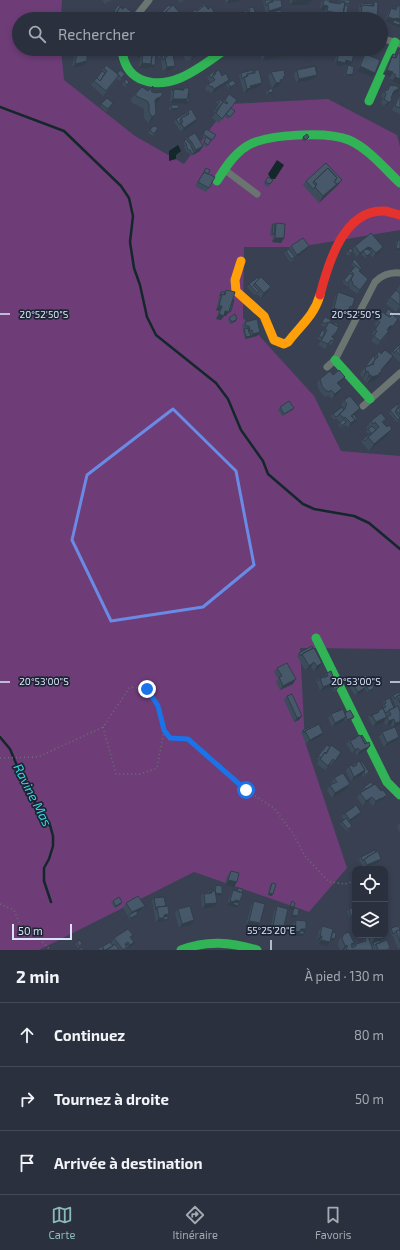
<!DOCTYPE html>
<html lang="fr">
<head>
<meta charset="utf-8">
<style>
	body { margin:0; font-family:"Exo 2",sans-serif; background:#323845; color:#f1f3f6 }
	.controls { position:absolute; right:12px; bottom:12px; display:grid; overflow:hidden; border-radius:8px; box-shadow:0 2px 6px #0003 }
	.controls button { width:36px; height:36px; display:grid; place-items:center; padding:0; border:0; border-bottom:1px solid #464b58; background:#2a303e; color:#f1f3f6; font:20px sans-serif }
	.scale { position:absolute; left:12px; bottom:10px; width:60px; box-sizing:border-box; padding-left:4px; border:2px solid #dae4f8; border-top:0; font-size:11px; line-height:14px; white-space:nowrap; color:#dae4f8; -webkit-text-stroke:3px #1d2433; paint-order:stroke }
	.stop { position:absolute; width:12px; height:12px; margin:-9px; border:3px solid #1a73e8; border-radius:50%; background:#fff }
	.stop.end { background:#1a73e8; border-color:#fff; box-shadow:0 1px 4px #0008 }
	.list { margin:0; padding:0; list-style:none }
	h2 { display:flex; justify-content:space-between; align-items:center; height:52px; margin:0; padding:0 16px; font-size:17px }
	h2 small { font-size:13px; font-weight:400; color:#a5a9b0 }
	.list li { display:grid; grid-template-columns:26px 1fr auto; gap:12px; align-items:center; box-sizing:border-box; height:64px; padding:0 16px; border-top:1px solid #464b58 }
	.list b { display:block; font-size:15px; white-space:nowrap }
	.list em { font-size:13px; font-style:normal; color:#a5a9b0 }
	.icon { flex:none; width:22px; height:22px; fill:none; stroke:currentColor; stroke-width:2; stroke-linecap:round; stroke-linejoin:round }
	.map { position:relative; flex:none; width:400px; height:950px; overflow:hidden }
	.search { position:absolute; background:#2a303e; box-shadow:0 2px 6px #0003; left:12px; right:12px; top:12px; height:44px; display:flex; align-items:center; gap:10px; box-sizing:border-box; padding:0 14px; border-radius:22px; color:#a5a9b0; font-size:15px }
	.sheet { height:244px; background:#2a303e }
	nav { display:flex; justify-content:space-around; align-items:center; box-sizing:border-box; height:56px; border-top:1px solid #464b58; background:#2a303e; font-size:11px; color:#a5a9b0 }
	nav a { display:grid; justify-items:center; gap:2px }
	nav .on { color:#8bbbb9 }
	.map>svg:first-child { display:block }
</style>
</head>
<body>
<div class="map">
<svg width="400" height="950" viewBox="0 0 400 950">
	<rect width="100%" height="100%" fill="#384052"/>
	<path fill="#6e3d78" d="M0,0H62L61,19H19V49H61L64,80L135,136L184,164L229,104L328,99L397,135L400,147V230L299,247H244L243,318L314,396L341,451L400,456V649L300,648L305,742L347,868L309,912L194,872L39,950H0Z"/>
	<path fill="#14272a" d="M178,145L181,151L176,155V159L169,161V151Z
		M277,160L284,165L275,179H271L268,174Z"/>
	<g fill="none" stroke-linecap="round" stroke-linejoin="round">
		<path stroke="#14272a" stroke-width="2.5" d="M0,107L64,131L121,186L129,198L133,216L130,242L134,268L140,285L147,317L156,335L216,383L228,399L241,430L263,461L268,474L303,504L314,509L354,516L369,523L400,549
			M0,737L10,749L28,792L50,825L53,836V846L49,859L44,868V881L51,902"/>
		<path stroke="#697171" stroke-width="1.5" stroke-dasharray="1 3" stroke-linecap="butt" d="M103,727L116,774H140L157,768L164,731
			M0,758L38,757L103,727L130,687L147,689L158,706L164,730L170,738L188,739L246,790L274,808L292,832L305,856L329,882L345,884L355,881
			M0,904L14,910L20,925L33,931L50,950"/>
		<path stroke="#6a7470" stroke-width="7" d="M134,19L149,0
			M381,38L400,44
			M225,170L257,194
			M327,367L335,360L375,282C382,275 390,272 400,273
			M363,406L400,373"/>
		<path stroke="#30b455" stroke-width="9" d="M122,49C123,62 128,73 140,79C171,93 202,66 226,49
			M369,101L395,42
			M217,181C225,168 234,154 247,146C266,134 328,131 349,140C369,149 384,168 400,183
			M335,360L370,399
			M316,638L387,782L400,795
			M181,950C207,940 231,942 257,950"/>
		<path stroke="#ff9f0a" stroke-width="9" d="M241,261L235,280L236,291L264,316L274,340L284,344L288,342C301,325 314,316 320,295"/>
		<path stroke="#e5322d" stroke-width="9" d="M320,295C328,264 344,208 385,211C390,212 395,214 400,215"/>
	</g>
	<path fill="#3c4c5b" d="M102,0H111L109,2L108,1L105,4Z
		M178,0H184L180,3Z
		M225,0H242L241,1L226,4Z
		M263,0H281V10L282,15L281,17L272,19L270,14L266,15Z
		M290,0H312L308,5H290Z
		M323,0H330L329,2L338,4L339,0H350L347,15L345,17L341,16L340,19L324,16L325,11L320,10L321,3Z
		M374,2L376,19H358L359,5L361,3L373,4Z
		M118,5L124,9L132,12L127,19L124,18L123,19H108Z
		M398,5L400,6V28L391,25L392,23L385,21L388,13L391,8L395,9Z
		M171,7L180,13L177,17L175,19H159L160,18L158,16L160,14Z
		M249,8L258,18L257,19H236L235,17L237,15L247,10Z
		M209,9L214,12L211,16L208,18L207,17L206,19H191L189,16L192,12L196,10Z
		M82,49H89L87,61L84,66L72,68L74,56L77,52H82Z
		M93,49H106L98,55Z
		M137,49H153V68L149,67L148,69L139,68L140,58L136,57Z
		M166,49L175,66L172,70L163,72L161,58H158V54L159,52L164,51Z
		M180,49H203V54L189,61L188,60L186,61Z
		M263,49H282L280,58L262,61L260,52Z
		M304,49H322L320,51H313V54L312,56L304,57V52L305,50Z
		M339,49L349,65L351,76L344,77L347,67L348,66L343,65L342,67L334,65L337,51Z
		M400,49V85L392,81L393,80L389,78L390,77L383,74L391,56L393,54L396,55L398,53Z
		M365,54L375,73L372,77L357,71L362,58Z
		M106,65L117,74H125L120,81L117,79L103,96L91,85Z
		M305,67L317,72V75L314,79L296,83L294,74L297,70L305,68Z
		M216,70L222,76L229,80L226,84L211,94L209,90L207,92L205,88L208,84L210,82L207,77L209,75Z
		M255,70L259,87L250,90L248,92L244,93L239,76L241,73L253,72Z
		M271,72L284,79L278,87L272,88L268,76Z
		M126,79L129,82L125,87L122,84Z
		M228,83L236,84L234,86L229,89L226,85Z
		M390,85L397,93L393,95L391,98L392,100L389,105L387,106H384L381,103L383,99L381,96L384,91L386,90Z
		M173,88L183,90L184,88L188,94L189,102L187,104L170,103L171,90Z
		M268,90L273,92L272,94L267,95L266,92Z
		M151,91L157,103H155L156,114L151,121L148,123L144,118V110L143,108L131,102V99L136,93Z
		M400,92V114L392,110Z
		M229,94L231,108L233,114L228,119L225,117V116L219,123L212,118L220,106L215,112L213,111L218,104L216,102L219,99L223,102Z
		M113,103L106,112L100,106L101,104Z
		M171,105L177,110L170,111L169,108Z
		M188,111L194,124L181,132L174,122L176,119L186,113Z
		M158,128L153,136L148,133L150,130Z
		M206,129L216,135L211,142L210,141L207,147L202,144L205,138L202,136Z
		M188,137L203,146L200,151L191,156L188,152L187,153L184,148L185,146L183,143Z
		M303,137H309L304,142L302,139Z
		M326,163L338,185L319,203L303,185L306,181Z
		M206,168L208,174L209,188L206,192L195,186Z
		M268,177L273,180L268,187L264,184Z
		M276,223L284,238L281,243L272,242L273,236H270L271,226L273,224L275,226Z
		M371,233L380,252L373,258L370,254L365,258L361,254L357,257L353,252L348,256L346,253L348,251L352,250L355,246Z
		M398,240H400V251L395,250L396,242Z
		M291,246L305,251L290,262L284,253Z
		M355,259L365,283L357,294L349,288L350,287L348,285L347,286L342,282L354,267L351,264Z
		M258,277L268,292L261,298L257,294L255,295L247,287L249,284Z
		M400,285V307L396,312L386,304L390,297L399,292L396,290Z
		M226,290L233,300L231,311L229,313H228L226,316H224L221,320L216,319L219,311L216,310L220,294L221,292H225Z
		M338,292L352,307L350,309L349,313L346,318L331,312L335,297Z
		M383,312L385,314L394,316L396,317L400,312V321L398,319L390,330L388,331L386,336L377,345L371,341L374,336L372,334L377,326L374,325Z
		M325,317L330,322L335,334L334,337V341L331,345L328,344L325,349L318,345L321,340H320L317,339L321,332L322,330L324,331L327,325H326L324,327L321,325Z
		M229,318L236,321L230,324L228,320Z
		M257,319V336L245,339L242,326L245,322Z
		M400,344V361L399,362L391,353Z
		M379,351L381,354L393,356L389,363L381,371L377,379H376L375,381L367,383L366,381L365,382L363,378H362L360,374L365,367L374,358Z
		M333,375L342,381L338,384L342,388L339,393L332,399L328,395L326,397L322,394L319,390L317,383L320,379Z
		M344,400L360,408L357,413L354,415L356,421L348,428L345,425L341,428L338,425L340,422L336,418L334,420L331,416L333,414L343,409L344,408L341,405Z
		M400,404V419L397,422L389,413L390,410L399,405Z
		M280,407L294,408L292,410L282,416L278,410Z
		M386,419L383,423L387,427L392,429L387,436L369,451L361,442L363,439L369,434L366,432L368,429L366,428L371,421Z
		M299,653L322,663L319,668L314,671L311,667L305,670L297,656Z
		M277,668L293,684L280,690L276,682L278,679L274,672Z
		M327,673L335,682L332,687L320,691L316,680L317,678L325,675Z
		M366,680L374,688L373,690L368,693L365,689L363,692L355,696L349,686L352,682Z
		M333,687L338,689L334,692L332,689Z
		M400,692V725L392,728L391,724L386,726L384,722L373,727L368,717L370,715L376,713L378,711L384,708L383,706L384,704L383,702L385,700L394,708L396,707L392,698L393,695Z
		M287,696L299,720L294,722L284,700Z
		M341,710L345,713L354,717L352,719L346,722L345,720L343,722L332,727L328,718L331,714L334,713L335,712Z
		M303,730L320,737L306,744L301,732Z
		M382,732L399,737L396,741L384,747L379,737Z
		M355,737L367,750L357,756L355,752L352,754L346,743L347,741Z
		M327,745L330,747L341,752L331,765L330,764L325,770L317,764L319,760L317,758Z
		M356,763L369,772L368,774L363,777L362,775L351,781L346,771L349,766L354,765Z
		M334,778L350,784L347,789L332,798L327,790L330,785L332,784L331,783Z
		M373,785L387,795L383,800L378,803V802L373,806L369,801L363,806L357,798L360,793L364,791L363,789L364,787Z
		M361,812L358,816L349,823L352,826L347,831L340,824L344,820L341,816L343,813Z
		M400,823V833L397,826Z
		M376,852L381,859L378,863L365,869H364L359,859L361,857Z
		M231,871L234,887L225,885L227,876Z
		M272,883V896L268,895L270,885Z
		M216,885L220,896H216L217,903L214,907L202,909L201,897L202,894L208,893V892L209,890L214,891V888Z
		M238,888L240,901L238,906L237,908L227,905L230,895L233,890L236,891Z
		M154,898L166,906L169,914L168,916L166,921L156,923L152,900Z
		M113,901L121,904L115,908L111,903Z
		M254,901L257,928L246,925L251,906Z
		M126,903L145,906L141,910L137,912L136,916L130,920L128,917V916L123,908Z
		M277,906L283,928L280,933L270,930L274,911Z
		M178,909L194,920L191,925L179,928L175,913Z
		M349,909L354,915L353,917L349,918L347,911Z
		M296,920L304,931V934L303,936H292L293,924Z
		M400,925V948L398,949L393,936H392L390,930L391,928L399,927Z
		M322,926L333,932L335,939L333,941H330L327,947L318,944L319,941L317,940L319,931Z
		M344,934L352,946L362,942L366,937L365,935H385L382,940L380,941V943L390,948L389,950H340L338,945L339,940Z
		M133,935L131,937L133,945L126,950H97L98,949L102,947L113,945L111,943L114,938Z
		M77,942L82,944L81,946L78,948L75,944Z"/>
	<path fill="#313e4a" d="M229,0H242L241,1L226,4Z
		M312,0L308,5H290L293,1Z
		M328,4L337,9L327,7L325,11L320,10L323,5Z
		M282,7L279,12H272L270,14L266,15L269,11Z
		M327,11L347,15L345,17L341,16L340,19L324,16Z
		M214,12L211,16L208,18L211,14Z
		M282,15L281,17L272,19L273,17Z
		M366,15H367L364,19H359L361,17Z
		M367,17L377,19H366Z
		M388,17L396,18L400,19V25L394,21L392,24L385,21Z
		M393,23L400,25V28L391,25Z
		M103,49H106L98,55L101,50Z
		M313,49H322L320,51H312Z
		M202,51L198,56L189,61L192,57Z
		M283,54L280,58L262,61L265,56Z
		M313,54L312,56L304,57L305,55Z
		M138,55L141,56L140,58L136,57Z
		M346,60L352,62L349,66L343,65L342,67L334,65L337,61Z
		M87,61L84,66L72,68L75,64Z
		M142,63L151,64L155,65L153,68L149,67L148,69L139,68Z
		M175,66L172,70L163,72L167,67Z
		M360,66L375,73L372,77L357,71Z
		M387,70L393,72L390,77L383,74Z
		M353,74L351,76L344,77L346,75Z
		M317,75L314,79L296,83L299,79Z
		M285,76L278,87L272,88L276,83L283,77Z
		M395,77L400,79V85L392,81Z
		M229,80L226,84L211,94L214,89Z
		M262,83L259,87L250,90L248,92L244,93L247,89L250,86Z
		M236,84L234,86L229,89L230,87Z
		M400,88L397,93L391,96L394,91Z
		M273,92L272,94L267,95L269,93Z
		M161,97L157,103L153,104L157,98Z
		M173,99H188L189,102L187,104L170,103Z
		M392,100L387,106H384L388,102Z
		M179,108L177,110L170,111L172,109Z
		M156,114L151,121L148,123L152,117Z
		M197,119L194,124L181,132L184,128Z
		M203,146L200,151L193,155L196,150Z
		M342,180L338,185L319,203L323,196Z
		M275,238H284L281,243L272,242Z
		M309,246L305,251L294,259L297,255Z
		M368,247L371,248L368,252L363,251L361,254L357,257L360,253Z
		M383,247L380,252L373,258L376,253Z
		M396,248L400,249V251L395,250Z
		M271,287L268,292L261,298L264,293Z
		M219,306H222L219,311L216,310Z
		M334,308L349,313L346,318L331,312Z
		M228,310L231,311L229,313H228L226,316H224L221,320L216,319L219,314L225,311Z
		M237,319L236,321L230,324L232,322Z
		M395,323L390,330L387,331L390,326Z
		M260,332L257,336L245,339L246,337L251,336L253,334Z
		M393,356L389,363L379,373L382,372L377,379H376L375,381L367,383L371,377L381,370Z
		M368,371L363,378H362L366,372Z
		M369,375H371L366,381L365,382Z
		M345,377L342,381L334,387L337,383Z
		M342,388L339,393L332,399L335,394Z
		M294,408L292,410L282,416L284,414Z
		M360,408L357,413L350,418L351,416Z
		M357,419L356,421L348,428L351,423L355,420Z
		M392,429L387,436L369,451L374,444Z
		M314,662L311,667L305,670L309,666Z
		M322,663L319,668L314,671L317,666Z
		M296,679L293,684L280,690L283,686Z
		M335,682L332,687L320,691L323,687Z
		M366,687L363,692L355,696L358,692Z
		M374,688L373,690L368,693L369,691Z
		M302,716L299,720L294,722L297,718Z
		M346,717L343,722L332,727L335,723Z
		M354,717L352,719L346,722L347,720Z
		M387,717L384,722L373,727L376,722Z
		M394,719L391,724L386,726L389,721Z
		M400,722V725L392,728L395,723Z
		M323,733L320,737L306,744L310,740Z
		M399,737L396,741L384,747L387,743Z
		M370,746L367,750L357,756L360,751Z
		M358,748L355,752L352,754L355,750Z
		M365,770L362,775L351,781L354,777Z
		M350,784L347,789L332,798L335,793Z
		M387,795L383,800L378,803L381,799Z
		M372,797L369,801L363,806L366,801Z
		M381,798L378,802L373,806L376,801Z
		M361,812L358,816L347,824L350,820Z
		M381,859L378,863L364,869L367,865Z
		M228,880L237,882L234,887L225,885Z
		M215,893L222,894L220,896L214,895Z
		M269,893L273,894L272,896L268,895Z
		M235,900L240,901L237,906H238L237,908L227,905L230,901Z
		M122,902L121,904L115,908L116,906Z
		M217,903L214,907L202,909L205,904Z
		M145,906L141,910L130,916L129,915L132,912Z
		M290,906L294,907L293,910L289,909Z
		M138,914L136,916L130,920L131,918Z
		M169,914L166,919H163L161,922L156,923L159,918L164,915Z
		M292,915L298,916L296,918L291,917Z
		M354,915L353,917L349,918L351,916Z
		M168,919L166,921L161,922L163,920Z
		M194,920L191,925L179,928L182,924Z
		M249,921L260,923L257,928L246,925Z
		M279,925L284,926L281,930L277,929L275,932L270,930L273,926Z
		M277,929L282,931L280,933L275,932Z
		M301,929H306L303,933L304,934L303,936H292L295,931Z
		M385,935L382,940L371,944L374,939Z
		M320,936H322L319,941L317,940Z
		M330,938L335,939L333,941L329,940Z
		M321,940L330,942L327,947L318,944Z
		M134,942L135,943L133,945L127,949L130,945Z
		M347,945L344,950H342L345,946Z"/>
	<path fill="#46586a" stroke="#313e4a" d="M265,0H271V2L268,3L266,6Z
		M273,0H281L282,7L269,11L268,3L273,2Z
		M293,0H312L293,1Z
		M324,0H330L329,2L340,4L341,2H345L343,14L327,11L328,6L323,5Z
		M340,0H350L349,4L345,3V2H341L340,3Z
		M374,2H378L377,19L367,17V15H366L365,17H361L362,5L374,6Z
		M205,3L209,9H208L205,5L197,11L196,10Z
		M361,3L373,4V6L362,5L360,7Z
		M118,5L124,9H123L120,7L116,13L114,11Z
		M169,5L171,7L161,16L160,14Z
		M173,5L180,13L173,19H163L161,17Z
		M205,5L208,9L211,7L214,12L211,14L210,12L206,16L207,17L204,19H197L192,12L196,9L197,11Z
		M345,5L348,6L347,15L342,14H343Z
		M398,5L400,6V19L396,18L395,19L388,17L391,8L396,10Z
		M120,7L123,9L125,7L132,12L130,15L127,13L123,19H115L110,15L114,11L116,13Z
		M253,7L258,18L254,19H241L243,18L242,14L250,11L249,8Z
		M247,10L248,12L242,14L240,16L241,18L238,19L237,15Z
		M281,10L282,15L273,17L272,12Z
		M394,20L400,22V25L393,23Z
		M83,49H89L88,53L86,54V53L83,52Z
		M138,49H142L141,56L138,55Z
		M143,49H153L151,64L142,63Z
		M166,49H172L175,66L167,67L165,58L167,57Z
		M185,49H200L202,51L192,57L191,55L189,56Z
		M200,49H203L204,51L200,54L202,51Z
		M264,49H282L283,54L265,56Z
		M313,49V54L305,55V50Z
		M339,49L351,52L339,51L338,53Z
		M164,51L165,58L163,60L162,56H160L159,52Z
		M339,51L354,53L352,62L346,60L345,63L337,61Z
		M77,52L86,53V54H87V61L75,64Z
		M152,53L156,54L155,65H151Z
		M398,53L400,54V79L395,77L396,75L392,73L393,72L387,70L392,57L396,58Z
		M365,54L380,60L375,73L360,66Z
		M393,54L396,55L395,58L392,57L391,59Z
		M106,65L119,75L106,91L94,81L97,78L100,81L107,71L104,69Z
		M316,65L317,72L315,66L306,68L305,67Z
		M348,65L354,67L353,74L346,75Z
		M315,66L317,75L299,79L297,70Z
		M120,70L125,74L121,78L119,76V75L117,74Z
		M216,70V71L213,74L214,75L211,78L209,75Z
		M219,70L222,76L226,73L229,80L214,89L212,86L210,87L208,84L215,80L212,76L216,74L215,72Z
		M253,70V73L247,74L246,77H244L242,79L241,73Z
		M255,70H259L262,83L250,86L251,88L247,89L244,77L248,76L247,74L255,73Z
		M284,70L285,76L283,77L284,79L280,80L281,82L276,83L271,72Z
		M102,71L105,73L100,81L97,78Z
		M126,79L129,82L127,85L124,82Z
		M233,80L236,84L230,87L228,83Z
		M390,85L393,86L394,85L400,88L394,91L391,98L392,100L390,102H388L384,99L386,94L384,91L388,90Z
		M153,86L151,91L154,93L163,92L161,97L157,98L155,100L156,114L152,117L149,112V104L147,101L136,96V93L142,87L148,91Z
		M173,88L183,89V90L174,89L172,91Z
		M184,88H189L188,99H173L174,89L184,90Z
		M272,88L273,92L269,93L268,90Z
		M188,94H189V102L186,101L188,99Z
		M229,94L237,100L222,119L216,113L223,102L227,104L228,103L225,100Z
		M400,94V108L395,106Z
		M107,98L113,103L108,109L101,104Z
		M219,99L223,102L216,110L215,109L220,102L218,100Z
		M171,105H178L179,108L172,109Z
		M231,108L235,111L230,117L226,114Z
		M191,109L197,119L184,128L181,123L183,122L181,118L189,114L188,111Z
		M186,113L187,115L181,118L180,121L181,123L180,125L176,119Z
		M155,126L158,128L154,134L150,130L152,127Z
		M206,129L216,135L212,140L203,134Z
		M195,133L203,146L196,150L191,141H190L188,137Z
		M307,134L309,137L306,140L303,137Z
		M206,137L211,140L208,145L204,142Z
		M186,139L189,143H190L194,153L192,154L190,150H188L186,145H187L184,141Z
		M326,163L342,180L335,186L337,184L334,182L337,178L328,168L314,181L313,183L316,186L313,189L306,181Z
		M206,168L210,170L208,174L204,172L203,174Z
		M328,168L337,178L334,181L337,184L323,196L315,187L317,184L314,181Z
		M204,172L215,177L209,188L198,182Z
		M268,177L273,180L270,184L265,182Z
		M276,223L285,224L284,238H275Z
		M273,224H275L274,234H272Z
		M371,233L383,247L376,253L371,248L368,247L360,253L355,246Z
		M303,238L309,246L297,255L291,246Z
		M398,240H400V249L396,248Z
		M351,248L353,251L350,253L348,251Z
		M289,249L295,257L291,259L286,251Z
		M366,249L369,250L372,252L367,256L363,251Z
		M355,259L362,269L360,272L359,271L361,270L352,262Z
		M356,266L361,270L359,271L368,279L360,290L352,284L353,282L351,281L352,277L354,274L351,271Z
		M350,273L353,276L348,282V284L344,280Z
		M258,277L259,279L253,285L259,291L257,293L249,284Z
		M261,277L271,287L264,293L255,283Z
		M226,290L235,292L229,312L225,311L224,316L219,314L222,306H219L222,294L225,295Z
		M396,290L400,294V305L390,297Z
		M221,292H225L224,295L222,294L220,296Z
		M338,292L355,298L352,307L350,306L349,309L350,310L349,313L334,308Z
		M233,300H234L231,311H229Z
		M388,309L395,314L394,316L392,314L390,317L385,314Z
		M383,312L390,317L392,314L398,319L393,326H390L387,330L389,331L380,341L374,336L377,331L375,330L380,322L377,320Z
		M400,312V318L397,315Z
		M235,314L237,319L232,322L229,318Z
		M325,317L331,320L330,322H329L328,323L327,322L326,324L322,322Z
		M257,319L260,332L253,334L252,330L250,331L249,326H246L245,322Z
		M329,322L339,327L335,334H334L332,337L335,339L334,341L331,340L328,344L321,341L327,330L325,329Z
		M335,322L339,325L338,326L334,324Z
		M248,328L249,333H250L251,336L246,337L244,329Z
		M322,330L325,332L322,338L319,336Z
		M332,336L335,337L334,339L332,337Z
		M400,344V347L394,353L393,351Z
		M400,347V355L396,351Z
		M385,350L393,356L381,370L382,372L379,373V375L371,377V375H369L368,371L366,372L365,367L374,364L373,362L378,357L377,354L379,351L381,354Z
		M374,355L375,360L371,365L365,367Z
		M339,370L345,377L337,383L342,388L335,394L331,390L329,392L325,390L322,386L320,379L330,371L333,375Z
		M350,396L360,408L351,416L355,420L351,423L345,417L344,418L339,414L346,408L345,407L347,404L344,400Z
		M289,401L294,408L284,414L280,407Z
		M398,404L399,405L395,412L400,418L398,420L390,410Z
		M342,407L344,410L336,417L333,414Z
		M400,407V414L396,410Z
		M381,413L386,419L382,422L387,427L389,425L392,429L374,444L368,437L379,427L375,422L373,424L371,421Z
		M354,414L357,419L353,422L355,420L352,416Z
		M344,419L346,422L342,426L340,423Z
		M372,426L376,430L368,437L365,441L363,439L371,433L368,429Z
		M312,646L313,648L302,654L301,656L299,653Z
		M314,648L322,663L317,666L314,662L309,666L302,654Z
		M287,663L296,679L283,686L279,677L282,676L277,668Z
		M331,671L335,682L323,687L320,678L328,676L327,673Z
		M325,675L326,677L320,678L318,681L317,678Z
		M366,675L367,677L365,679L367,683L365,684L366,687L358,692L352,682Z
		M369,678L374,688L369,691L366,685L367,683L365,680Z
		M337,684L339,687L335,690L333,687Z
		M400,692V695L397,696L395,699L393,695Z
		M292,694L302,716L297,718L287,696Z
		M400,695V703L397,696Z
		M390,698L394,708L389,710L387,712L385,713L383,708L386,707L384,704L386,703L385,700Z
		M398,706L400,712V722L395,723L394,719L389,721L387,717L376,722L372,715L379,712L378,711L383,708L387,717L391,715L389,710Z
		M340,709L341,710L335,712Z
		M343,709L346,717L335,723L331,714Z
		M350,710L354,717L347,720L345,713Z
		M376,712L377,713L372,715L371,717L370,715Z
		M316,724L317,725L305,731L304,733L303,730Z
		M319,724L323,733L310,740L305,731Z
		M395,727L399,737L387,743L382,732Z
		M360,735L365,744L369,742L370,746L360,751L358,748L355,750L350,741Z
		M362,735L367,743L365,744L361,736Z
		M355,737L356,738L350,741L348,743L347,741Z
		M327,745L330,747L327,751H328L326,754L325,752L321,758L318,756Z
		M331,745L341,752L335,761L333,759L328,766L320,759L325,752L326,754Z
		M360,761L365,770L354,777L349,766L352,765L353,767L357,765L356,763Z
		M362,761L369,772L365,775L364,773L365,770L360,762Z
		M343,773L350,784L335,793L330,785L337,782L334,778Z
		M371,782L373,785L366,789L364,787Z
		M375,784L381,791L383,790L387,795L381,799V798L376,801L372,797L366,801L360,793Z
		M356,805L361,812L350,820L345,813Z
		M353,806L354,807L345,813L344,815L343,813Z
		M346,818L352,826L348,829L342,822Z
		M375,850L376,852L367,857L363,861L361,857Z
		M378,851L381,859L367,865L364,859L367,858V857Z
		M231,871L239,873L237,882L228,880Z
		M272,883L276,884L273,894L269,893Z
		M216,885L222,886V894L215,893Z
		M238,888L243,889L242,893L237,891Z
		M213,889L214,891H211L210,893L209,890Z
		M215,890L217,903L205,904L204,894L212,893L211,891Z
		M233,890L243,893L240,901L235,900V902L230,901Z
		M138,896L145,906L132,912L126,903Z
		M119,897L122,902L116,906L113,901Z
		M164,897L166,906L157,907L156,910L154,898Z
		M254,901L265,904L260,923L249,921Z
		M292,901L295,903L294,907L290,906Z
		M234,902L239,903L238,906L233,904L235,902Z
		M168,906L169,914L164,915V918H159L157,907Z
		M190,906L194,920L182,924L178,909Z
		M277,906L288,909L284,926L279,925L278,927L273,926Z
		M294,908L299,909L298,916L292,915Z
		M352,908L354,915L351,916L349,909Z
		M136,911L138,914L131,918L129,915Z
		M168,916V919L163,920L164,917Z
		M296,920L306,921V929H301L300,932L295,931Z
		M322,926L333,929L330,942L321,940L322,936H320Z
		M398,926L400,930L396,931L393,934L391,928Z
		M277,927L283,928L282,931L277,929L278,927Z
		M128,929L133,935L130,937L134,942L130,945L128,942L125,944L127,947L123,950L114,938Z
		M400,930V942L396,931Z
		M300,931H304V934H299Z
		M333,932L336,933L335,939L331,938Z
		M349,932L354,943L351,944L352,948L356,946V944L366,941L365,939L368,936L373,950H347L346,947H348L347,945L345,946L342,938L344,934Z
		M373,935H385L374,939Z
		M80,940L82,944L79,946L77,942Z
		M380,940V943L376,944L374,946L373,943Z
		M387,940L390,948L386,950H378L376,944Z
		M110,942L113,946L106,950H104L102,947Z
		M115,944L119,950H106Z
		M127,944L129,947L125,949L127,947L125,945Z
		M102,946L104,950H99L98,949Z
		M82,947L84,950H78Z"/>
	<g fill="none" stroke-linecap="round" stroke-linejoin="round">
		<path stroke="#1a73e8" stroke-width="5" d="M147,689L158,706L164,730L170,738L188,739L246,790"/>
	</g>
	<path fill="none" stroke="#698ae5" stroke-width="3" stroke-linejoin="round" d="M173,409L236,471L254,565L203,607L111,621L72,540L87,475Z"/>
	<path fill="none" stroke="#dae4f8" stroke-width="1.5" d="M0,314H10M390,314H400M0,682H10M390,682H400M271,940V950"/>
	<g text-anchor="middle" dominant-baseline="central" stroke-width="3.5" stroke-linejoin="round" paint-order="stroke">
		<g font-size="13" font-style="italic" fill="#33d6e3" stroke="#1d2433">
			<text transform="translate(33 795) rotate(63)">Ravine Mas</text>
		</g>
	</g>
	<g font-size="10" text-anchor="middle" fill="#dae4f8" stroke="#1d2433" stroke-width="3.5" stroke-linejoin="round" paint-order="stroke">
		<text x="44" y="318">20°52'50"S</text>
		<text x="356" y="318">20°52'50"S</text>
		<text x="44" y="685">20°53'00"S</text>
		<text x="356" y="685">20°53'00"S</text>
		<text x="271" y="934">55°25'20"E</text>
	</g>
</svg>
<div class="controls">
<button><svg class="icon" aria-label="locate" viewBox="0 0 24 24"><circle cx="12" cy="12" r="6"/><path d="M12 2v4M12 18v4M2 12h4M18 12h4"/></svg></button>
<button><svg class="icon" aria-label="layers" viewBox="0 0 24 24"><path d="M12 4l9 5-9 5-9-5zM3 14l9 5 9-5"/></svg></button>
</div>
<div class="scale">50 m</div>
<div class="stop" style="left:246px;top:790px"></div>
<div class="stop end" style="left:147px;top:689px"></div>
<div class="search"><svg class="icon" aria-label="search" viewBox="0 0 24 24"><circle cx="10" cy="10" r="6"/><path d="M15 15l6 6"/></svg>Rechercher</div>
</div>
<section class="sheet">
<h2>2 min<small>À pied · 130 m</small></h2>
<ul class="list">
<li><svg class="icon" aria-label="ahead" viewBox="0 0 24 24"><path d="M12 20V5M6 11l6-6 6 6"/></svg><div><b>Continuez</b></div><em>80 m</em></li>
<li><svg class="icon" aria-label="right" viewBox="0 0 24 24"><path d="M7 20v-9h11M14 6l5 5-5 5"/></svg><div><b>Tournez à droite</b></div><em>50 m</em></li>
<li><svg class="icon" aria-label="arrive" viewBox="0 0 24 24"><path d="M6 21V4h12l-3 4 3 4H6"/></svg><div><b>Arrivée à destination</b></div></li>
</ul>
</section>
<nav>
<a class="on"><svg class="icon" aria-label="map" viewBox="0 0 24 24"><path d="M3 6l6-2 6 2 6-2v14l-6 2-6-2-6 2zM9 4v14M15 6v14"/></svg>Carte</a>
<a><svg class="icon" aria-label="directions" viewBox="0 0 24 24"><path d="M12 3l9 9-9 9-9-9zM9 14v-3h6M13 9l2 2-2 2"/></svg>Itinéraire</a>
<a><svg class="icon" aria-label="saved" viewBox="0 0 24 24"><path d="M7 4h10v16l-5-4-5 4z"/></svg>Favoris</a>
</nav>
</body>
</html>
